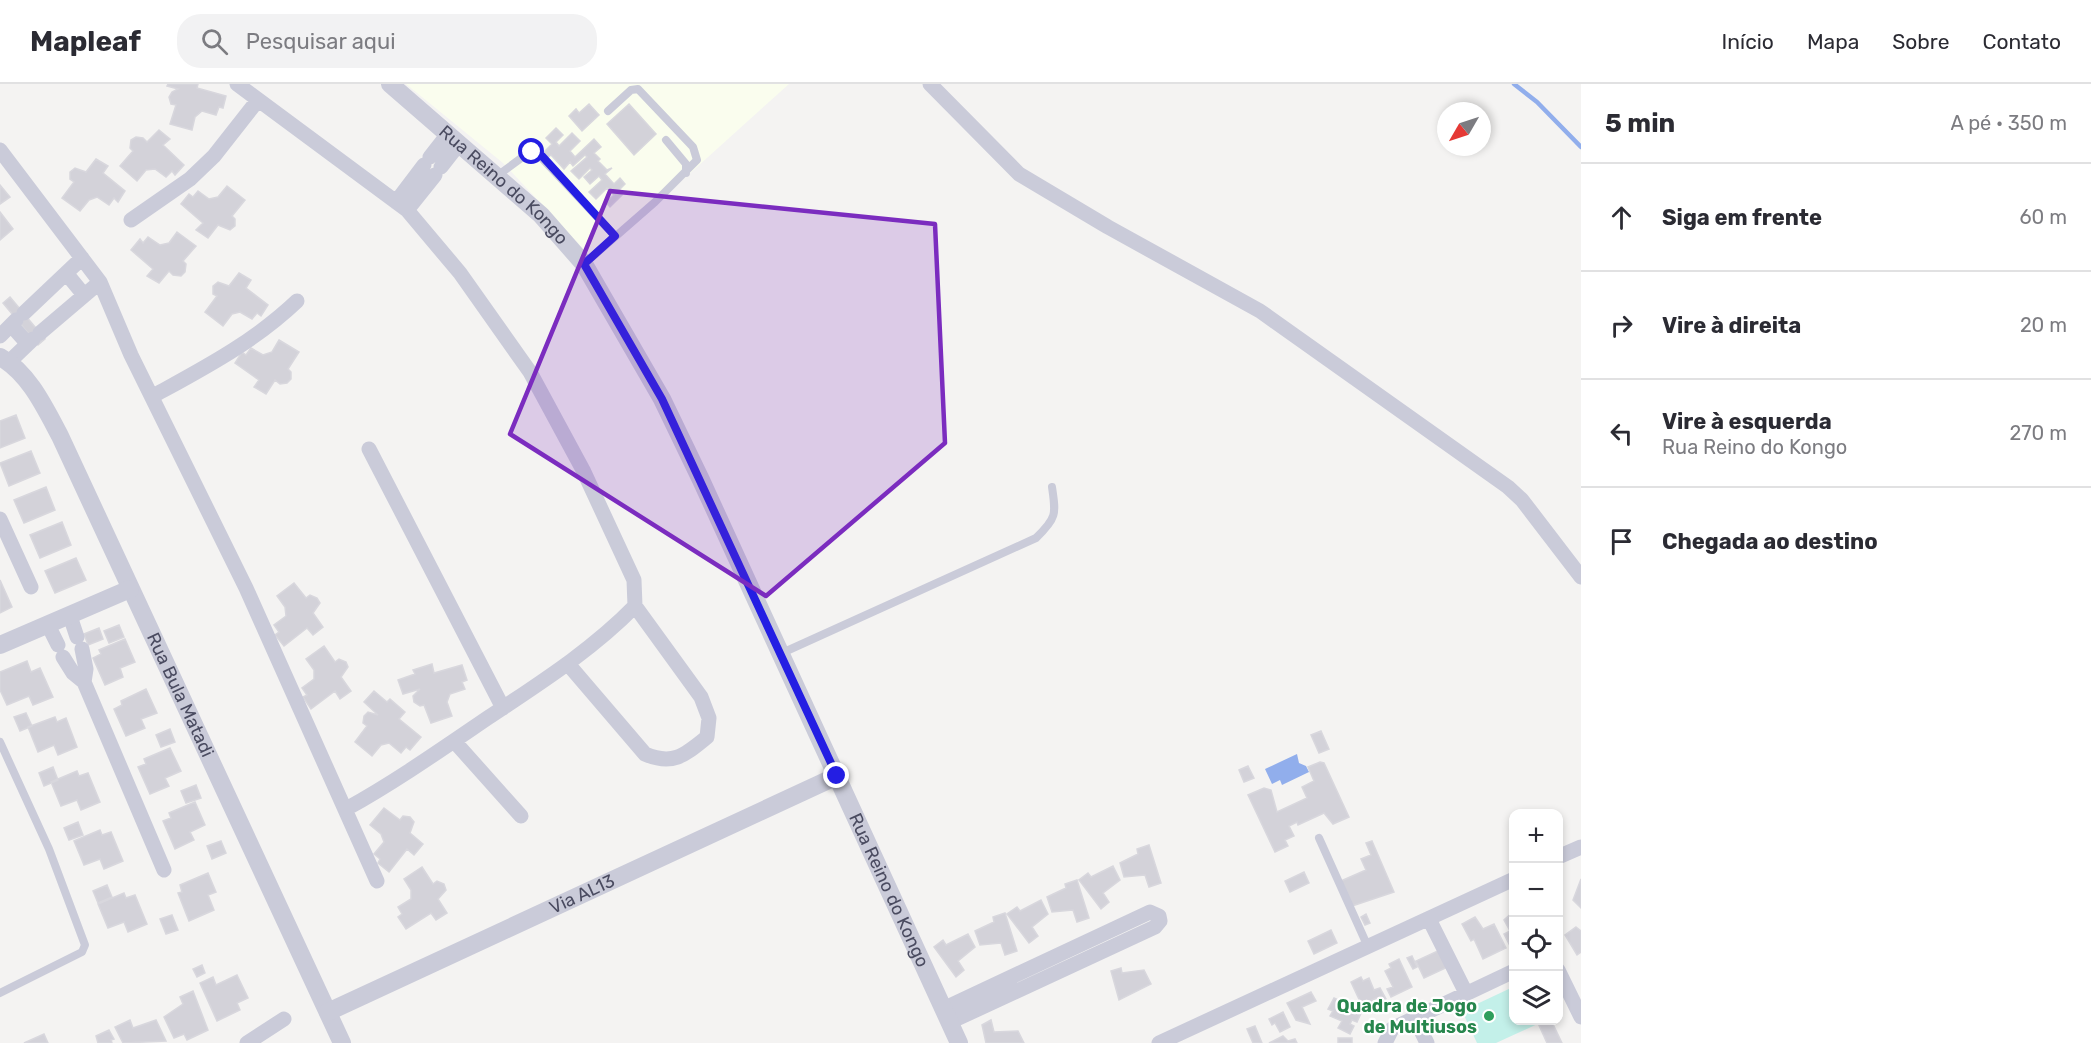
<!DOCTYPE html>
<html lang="pt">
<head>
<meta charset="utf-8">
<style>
	body { margin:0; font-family:Rubik,sans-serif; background:#f2f2f3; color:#2b2b33 }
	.controls { position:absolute; right:18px; bottom:18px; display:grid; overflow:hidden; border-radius:12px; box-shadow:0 3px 9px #0003 }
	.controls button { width:54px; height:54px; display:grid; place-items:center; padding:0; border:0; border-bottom:2px solid #e1e1e2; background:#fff; color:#2b2b33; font:30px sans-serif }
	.compass { position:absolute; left:1437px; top:18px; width:54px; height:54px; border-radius:50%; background:#fff; box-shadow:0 3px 9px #0003; rotate:231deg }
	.stop { position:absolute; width:18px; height:18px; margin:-14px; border:4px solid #241ee3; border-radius:50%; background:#fff }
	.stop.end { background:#241ee3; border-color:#fff; box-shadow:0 2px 6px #0008 }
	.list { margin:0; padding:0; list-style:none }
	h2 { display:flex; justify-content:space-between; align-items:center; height:78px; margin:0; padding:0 24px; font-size:26px }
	h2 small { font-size:20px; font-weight:400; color:#7c7c81 }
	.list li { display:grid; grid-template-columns:39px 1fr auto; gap:18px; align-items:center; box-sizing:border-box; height:108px; padding:0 24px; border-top:2px solid #e1e1e2 }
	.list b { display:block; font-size:22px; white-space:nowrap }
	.list p { margin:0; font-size:20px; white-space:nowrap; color:#7c7c81 }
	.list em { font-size:20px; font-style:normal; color:#7c7c81 }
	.icon { flex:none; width:33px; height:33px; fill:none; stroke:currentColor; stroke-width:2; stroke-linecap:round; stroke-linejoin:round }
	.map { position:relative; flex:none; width:1581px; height:959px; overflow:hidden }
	header { display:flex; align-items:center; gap:36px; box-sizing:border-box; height:84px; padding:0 30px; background:#fff; border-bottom:2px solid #e1e1e2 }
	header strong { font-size:28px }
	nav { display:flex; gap:33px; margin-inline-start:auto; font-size:21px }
	.search { width:420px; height:54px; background:#f2f2f3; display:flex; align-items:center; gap:15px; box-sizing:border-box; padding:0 21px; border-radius:24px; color:#7c7c81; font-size:22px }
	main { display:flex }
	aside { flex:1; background:#fff }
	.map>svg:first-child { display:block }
</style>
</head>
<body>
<header>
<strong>Mapleaf</strong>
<div class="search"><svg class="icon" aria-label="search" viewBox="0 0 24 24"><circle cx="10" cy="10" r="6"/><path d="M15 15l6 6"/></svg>Pesquisar aqui</div>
<nav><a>Início</a><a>Mapa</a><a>Sobre</a><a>Contato</a></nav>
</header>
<main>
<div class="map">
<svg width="1581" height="959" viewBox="0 0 1581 959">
	<rect width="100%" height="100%" fill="#f4f3f2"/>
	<path fill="#fafdee" d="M406,0H789L594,176L503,79Z"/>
	<path fill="#c3f0e9" d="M1513,903L1514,936L1544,937L1496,959H1477L1462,927Z"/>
	<path fill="#91aeec" d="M1297,670L1299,679L1306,682L1309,688L1282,701L1280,696L1272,700L1265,685Z"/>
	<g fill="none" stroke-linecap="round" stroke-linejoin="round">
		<path stroke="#91aeec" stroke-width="4.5" d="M1514,0L1537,18L1581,63"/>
	</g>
	<path fill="#d3d2d9" stroke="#d8d7dd" stroke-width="1.5" d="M168,0H198L197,4L226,12L223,24L219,23L216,31L202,27L195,33L192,46L170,40L176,21L171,20L169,13L172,8L178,5L167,2Z
		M589,20L599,31L582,47L569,32L576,25L579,29Z
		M629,20L656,50L634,71L607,40Z
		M556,44L563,51L556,58L559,62L572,49L580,57L570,67L575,73L594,55L601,63L594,69L600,75L598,77L607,86L612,84L605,90L614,100L620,94L625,100L618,107L622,111L610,123L606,118L614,111L607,104L596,115L589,108L602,96L599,92L590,100L584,93L592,86L590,84L579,95L571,87L587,73L585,71L573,82L570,78L564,85L551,71L547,74L543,69L552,60L546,54Z
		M159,46L170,55L163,61L184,81L175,91L172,87L166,93L155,85L146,86L137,97L120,82L133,67L130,64L131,56L136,53L143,54L147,58Z
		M96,75L108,82L103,89L125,107L118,118L114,114L109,121L97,113L89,116L80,127L62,114L74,98L70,95V88L75,84L86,88Z
		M0,101L10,113L0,120Z
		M227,102L245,116L232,132L235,135V142L230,146L218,141L208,154L196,146L203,139L181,120L189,110L193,113L198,107L209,115L218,113Z
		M0,128L13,145L0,156Z
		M177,148L196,162L183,177L186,180L185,188L181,192L173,191L169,187L159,199L147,192L153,185L131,166L140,155L143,159L148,153L160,161L169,159Z
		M239,189L251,196L246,204L268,221L261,232L257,229L252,235L240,228L232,230L223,242L205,228L217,212L213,210V202L218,198L229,202Z
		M10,213L45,255L38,261L3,219Z
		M279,256L299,268L288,285L291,288V295L287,299L280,300L275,296L266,310L254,303L259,296L235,279L242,268L246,271L251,264L263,271L272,268Z
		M16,331L25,354L0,364V337Z
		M31,367L40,389L9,402L0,379Z
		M46,403L55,426L24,439L14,416Z
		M62,438L71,461L40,474L30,451Z
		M76,474L86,496L55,509L45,487Z
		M0,496L12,523L0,529Z
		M294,499L306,514L310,511L317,514L320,519L313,529L323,543L313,551L307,544L284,562L275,551L279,548L274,541L286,532L285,523L277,512Z
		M119,541L124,553L109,559L104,547Z
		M99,544L103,555L88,561L84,550Z
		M125,555L135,578L120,584L123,593L105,601L93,574L101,570L99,566Z
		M324,562L335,578L339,575L346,578L348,583L341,593L351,607L340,615L335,607L311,625L303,613L307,611L302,604L314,595V586L306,575Z
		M27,577L31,588L40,584L53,613L33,621L29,612L7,621L0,606V588Z
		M432,580L434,589L462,581L467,596L462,598L465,605L450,610L447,618L452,632L431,639L424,621L420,622L414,618L413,612L420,605L403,610L398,596L415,590L413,586Z
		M146,605L157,629L141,635L145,644L126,652L114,625L122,621L121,617Z
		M374,607L387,618L390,615L405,628L399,635L421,653L410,666L406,663L401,669L389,659L381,661L372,672L355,658L367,642L363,639L364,632L368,628L378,631L364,618Z
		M26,629L32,642L20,647L14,633Z
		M55,633L57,638L66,634L77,663L58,671L54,661L38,668L28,643Z
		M170,645L175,658L161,663L156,651Z
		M1321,647L1329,665L1319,669L1311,651Z
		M170,664L181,687L165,694L169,702L150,710L138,683L146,680L144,675Z
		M1320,678L1324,679L1349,733L1333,740L1324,729L1298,741L1297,738L1289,742L1294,752L1285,756L1288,762L1275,768L1248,711L1264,704L1271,706L1277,728L1307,714L1302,703L1314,697L1308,683Z
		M1248,682L1254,694L1244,698L1239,686Z
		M53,683L58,696L44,702L39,689Z
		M77,687L79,692L88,689L100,718L81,726L77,716L61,722L51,698Z
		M196,701L201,714L186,719L181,707Z
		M195,718L205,741L190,748L194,756L175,765L163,737L171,734L169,729Z
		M384,724L400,736L403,732L410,733L414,738L410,749L423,760L414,771L407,765L389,788L378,779L380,775L374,770L384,758L381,750L370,741Z
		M78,738L83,751L69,756L64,744Z
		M100,746L102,751L111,748L123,777L104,785L100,775L84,781L74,757Z
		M221,757L226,769L212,775L207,762Z
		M1372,757L1394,808L1352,822L1341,797L1366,786L1361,775L1371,771L1366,759Z
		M1149,761L1161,799L1149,803L1145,791L1124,793L1120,779L1138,770L1137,765Z
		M1113,782L1120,796L1103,809L1109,818L1101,825L1079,796L1088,789L1091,793Z
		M422,783L433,800L437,797L444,800L446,806L438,815L447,829L436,836L431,829L406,845L398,833L402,830L398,823L411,815V806L404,795Z
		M1304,788L1309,799L1290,808L1285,797Z
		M208,789L216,808L208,811L214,826L189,837L178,809L182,808L180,801Z
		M1581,795V824L1573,816Z
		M1077,796L1089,834L1077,838L1073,826L1052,828L1047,813L1066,804L1065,800Z
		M107,801L112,813L98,819L93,807Z
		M124,809L126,814L135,811L147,840L128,848L124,838L108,844L98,820Z
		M1041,816L1048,830L1032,843L1038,852L1029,859L1007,830L1017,823L1020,827Z
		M1514,827V861L1510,862L1504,850L1510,847L1504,836Z
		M1005,829L1017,867L1005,871L1001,859L980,861L975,847L994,838L993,833Z
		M1366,830L1370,839L1365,841L1361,833Z
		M172,831L178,846L166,850L160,835Z
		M1475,833L1483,845L1494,840L1506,864L1483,875L1474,855L1471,857L1462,840Z
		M1576,843L1581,847V868L1577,871L1565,851Z
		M1331,846L1337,859L1314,870L1308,857Z
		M968,850L975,863L958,877L964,886L956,893L934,863L943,856L946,861Z
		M1442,865L1450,882L1424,894L1416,877Z
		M1412,872L1417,883L1413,885L1407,874Z
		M1399,875L1412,903L1391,913L1387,905L1393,903L1385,887L1391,884L1389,880Z
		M202,881L205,889L197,893L193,885Z
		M1121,884L1122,889L1144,886L1151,900L1119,916L1111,887Z
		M237,891L248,914L237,919L240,926L217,937L200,899L213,893L216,901Z
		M1361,893L1363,897L1369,894L1374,906L1380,904L1386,915L1379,918L1377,914L1372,916L1374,921L1364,926L1351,898Z
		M193,907L208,946L187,956L184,950L174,954L164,933L183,920L180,913Z
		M1311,908L1316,917L1302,923L1310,940L1296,936L1287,919Z
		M1334,914L1362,927L1357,938L1352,936L1350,940L1354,942L1350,950L1338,944L1342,937L1330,932L1333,927L1328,925Z
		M1283,928L1290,943L1280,948L1275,939L1272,941L1269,935Z
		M130,936L133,944L156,936L166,957L123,959L115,943Z
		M991,936L994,948L1018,947L1024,959H986L982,941Z
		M1544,936H1551L1562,959H1547L1538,939Z
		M1255,942L1262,959H1253L1247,945Z
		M109,946L114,955L111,956L112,959H98L96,952Z
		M44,950L48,959H24Z
		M1283,952L1288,957L1295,955L1297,959H1269Z
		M1338,954H1352V959H1338Z"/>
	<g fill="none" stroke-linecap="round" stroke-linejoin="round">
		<path stroke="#cacbd9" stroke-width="8" d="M666,56L686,80V89
			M497,92L524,72L536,68L615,152
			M584,180L655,118L697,76L693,63L638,5L631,6L608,27
			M782,569L1036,454C1057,434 1056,430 1052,403
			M0,658L49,765L85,861L82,868L0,909
			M1319,754L1368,863"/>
		<path stroke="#cacbd9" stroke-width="15" d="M237,0L407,126L460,189L530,288L583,386L634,496L635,522C592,566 540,599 489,633C442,665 395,698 346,725
			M930,0L1019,90L1108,143L1260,227L1508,403L1522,416L1581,493
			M0,66L100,198L131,271L246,504L377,797
			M430,73L448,50
			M441,83L459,60
			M396,118L424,81
			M407,126L435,91
			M131,136L190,95L214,72L258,16
			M66,189L84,211
			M24,229L82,174
			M11,241L27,259
			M40,249L100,198
			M0,252L16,236
			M9,278L33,255
			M153,312C204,284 254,258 297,217
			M369,365L503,624
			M0,435L31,503
			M70,532L77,553
			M48,541L58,561
			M82,565L86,585L84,598
			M63,573L73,589L84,598L164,786
			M568,580L645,670C673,682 685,671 707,653L709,634L701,613L635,522
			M454,657L521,732
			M1558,773L1581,763
			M1429,835L1466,909
			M1558,886L1581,933
			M943,925L1150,828L1159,832L1160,837L1155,843L950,938
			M1415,934L1427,959
			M247,959L284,935
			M1159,959L1514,795
			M1385,959L1392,945L1400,941L1514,887"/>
		<g stroke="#cacbd9" stroke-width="18">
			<path id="s1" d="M390,0L541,131L584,180L662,315L701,396L959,959"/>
			<path id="s2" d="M0,273C29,289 45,324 60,352L342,959"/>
			<path d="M0,561L130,505"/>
			<path id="s3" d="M328,928L837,692"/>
		</g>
	</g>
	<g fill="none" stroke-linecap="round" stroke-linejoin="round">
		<path stroke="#241ee3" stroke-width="8" d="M532,68L542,72L615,152L584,180L662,315L837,692"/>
	</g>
	<path fill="#7b2cbf" fill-opacity="0.2" stroke="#7b2cbf" stroke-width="4.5" stroke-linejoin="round" d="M610,107L935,140L945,359L766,512L510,350Z"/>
	<circle fill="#2e9e5b" stroke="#fff" stroke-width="2" cx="1489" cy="932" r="6"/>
	<g text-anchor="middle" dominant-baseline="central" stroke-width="4.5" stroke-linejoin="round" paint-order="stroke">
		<g font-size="18" fill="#4a4b60" stroke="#fff">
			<text stroke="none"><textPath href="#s1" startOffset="152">Rua Reino do Kongo</textPath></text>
			<text stroke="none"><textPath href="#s2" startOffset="386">Rua Bula Matadi</textPath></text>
			<text stroke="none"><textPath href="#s1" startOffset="962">Rua Reino do Kongo</textPath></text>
			<text stroke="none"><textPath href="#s3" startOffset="280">Via AL13</textPath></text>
		</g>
		<g font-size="18" font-weight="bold" fill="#27864d" stroke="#fff" text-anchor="end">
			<text x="1477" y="922">Quadra de Jogo<tspan x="1477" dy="21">de Multiusos</tspan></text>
		</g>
	</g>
</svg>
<div class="controls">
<button>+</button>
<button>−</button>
<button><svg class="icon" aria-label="locate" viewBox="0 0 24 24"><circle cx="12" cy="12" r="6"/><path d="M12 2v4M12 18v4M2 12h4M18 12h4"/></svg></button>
<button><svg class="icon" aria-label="layers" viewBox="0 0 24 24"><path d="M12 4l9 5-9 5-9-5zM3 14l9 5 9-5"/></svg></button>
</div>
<svg class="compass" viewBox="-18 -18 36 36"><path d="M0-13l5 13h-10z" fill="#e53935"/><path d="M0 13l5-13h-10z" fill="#7c7c81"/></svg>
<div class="stop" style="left:532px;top:68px"></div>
<div class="stop end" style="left:837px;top:692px"></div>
</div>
<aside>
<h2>5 min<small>A pé · 350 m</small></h2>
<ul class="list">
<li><svg class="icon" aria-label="ahead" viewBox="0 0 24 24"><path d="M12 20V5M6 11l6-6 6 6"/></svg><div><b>Siga em frente</b></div><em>60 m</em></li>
<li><svg class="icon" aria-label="right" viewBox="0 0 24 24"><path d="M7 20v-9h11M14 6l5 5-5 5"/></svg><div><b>Vire à direita</b></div><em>20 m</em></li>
<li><svg class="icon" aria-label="left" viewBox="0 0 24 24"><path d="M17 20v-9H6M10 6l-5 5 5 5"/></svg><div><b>Vire à esquerda</b><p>Rua Reino do Kongo</p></div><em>270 m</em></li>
<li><svg class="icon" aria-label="arrive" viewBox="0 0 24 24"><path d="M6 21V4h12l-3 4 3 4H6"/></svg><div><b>Chegada ao destino</b></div></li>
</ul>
</aside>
</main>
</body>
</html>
